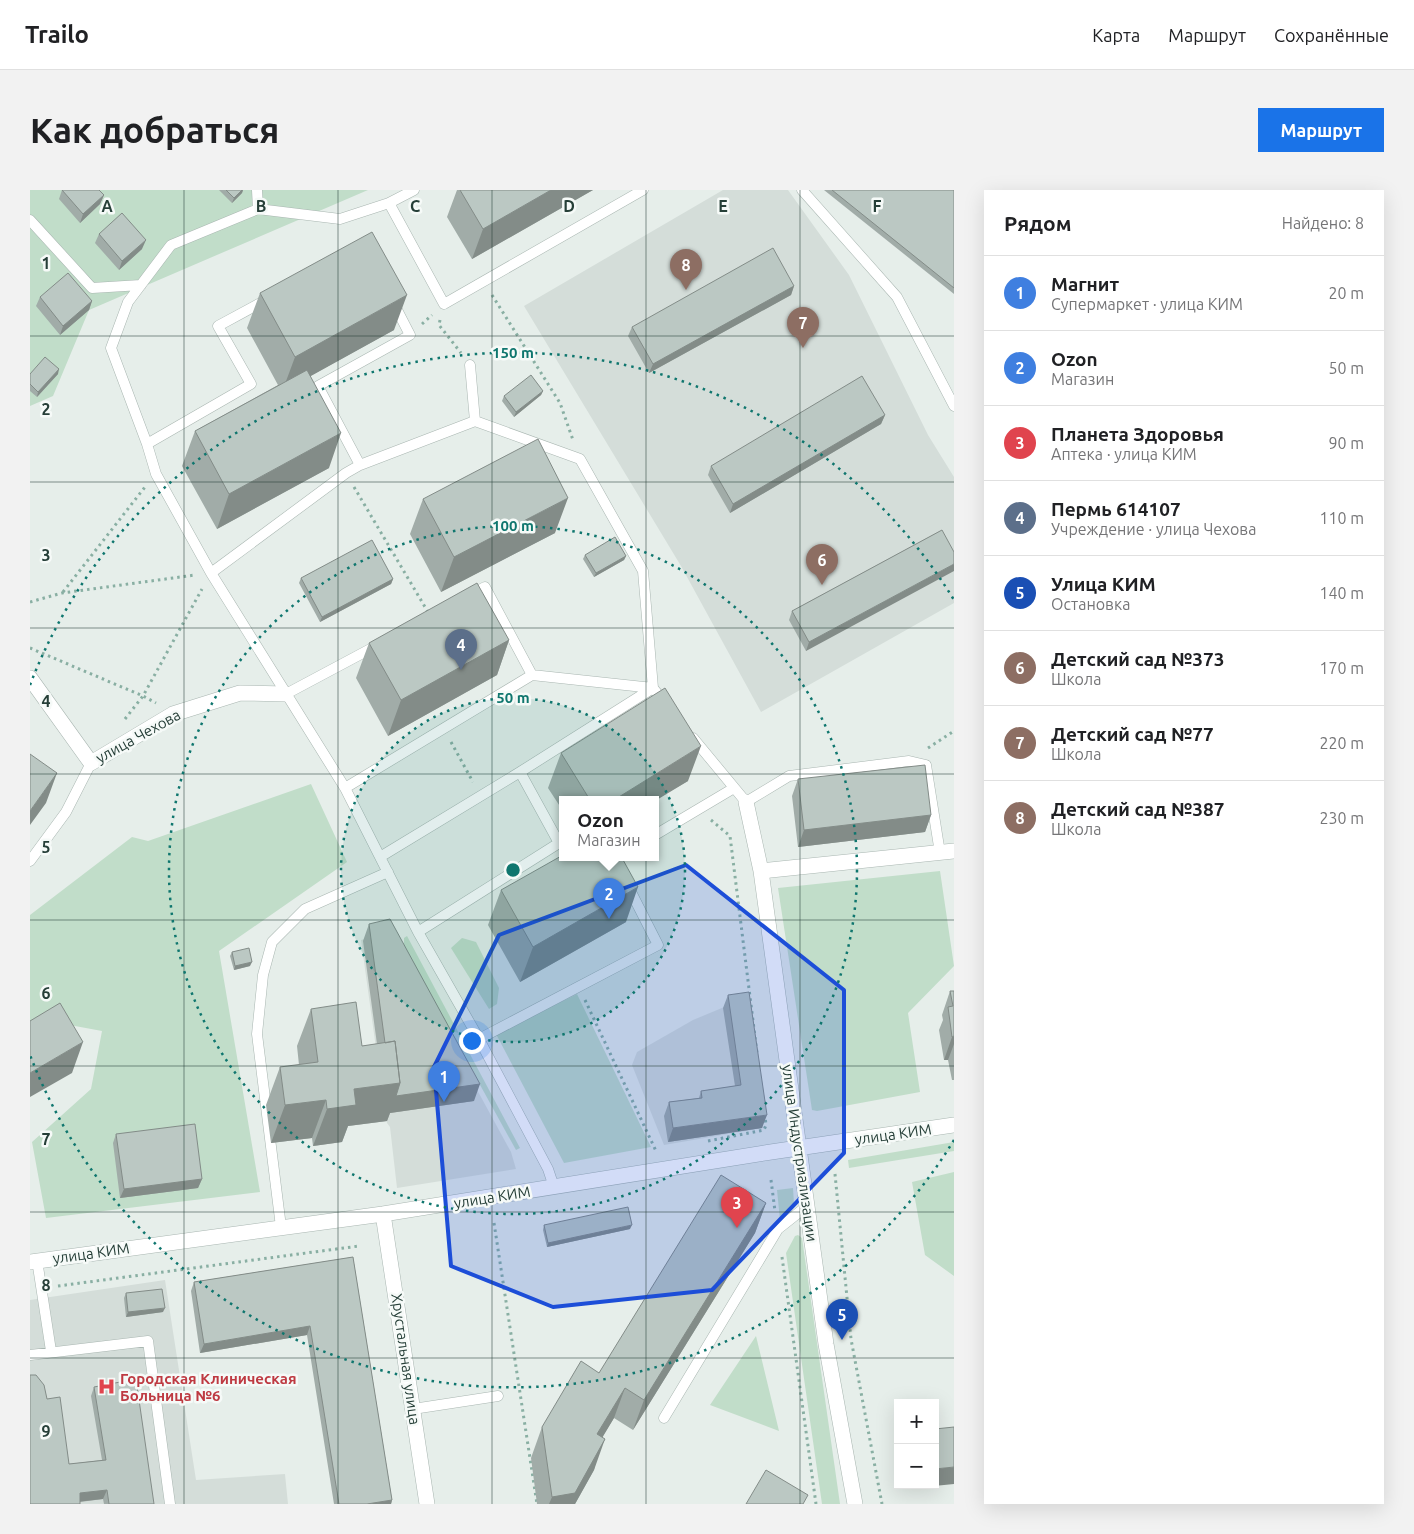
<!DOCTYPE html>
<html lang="ru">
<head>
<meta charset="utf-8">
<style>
	body { margin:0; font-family:Ubuntu,sans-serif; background:#f2f2f2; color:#202124 }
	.controls { position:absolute; right:15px; bottom:15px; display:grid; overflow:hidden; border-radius:0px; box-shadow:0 5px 20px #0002 }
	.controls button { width:45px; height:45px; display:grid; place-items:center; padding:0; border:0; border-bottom:1px solid #e0e0e0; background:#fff; color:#202124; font:25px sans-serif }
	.you { position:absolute; left:441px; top:850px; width:18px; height:18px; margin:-12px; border:4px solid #fff; border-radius:50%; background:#1a73e8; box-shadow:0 0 0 8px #1a73e833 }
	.badge { display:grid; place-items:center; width:32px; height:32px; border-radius:50%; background:#1a73e8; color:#fff; font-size:16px; font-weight:700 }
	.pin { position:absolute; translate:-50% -41px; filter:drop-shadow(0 1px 2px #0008) }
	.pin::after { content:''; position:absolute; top:26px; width:18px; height:15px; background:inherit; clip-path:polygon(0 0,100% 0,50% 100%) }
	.popup { position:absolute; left:529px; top:606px; width:100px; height:65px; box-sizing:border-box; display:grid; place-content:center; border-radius:0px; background:#fff; filter:drop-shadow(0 1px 4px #0005); font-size:16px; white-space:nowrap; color:#757577 }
	.popup b { font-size:19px; color:#202124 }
	.popup::after { content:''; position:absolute; left:50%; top:100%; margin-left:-10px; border:10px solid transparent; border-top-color:#fff }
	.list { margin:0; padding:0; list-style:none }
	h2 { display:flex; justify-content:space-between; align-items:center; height:65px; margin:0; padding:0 20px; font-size:21px }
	h2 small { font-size:16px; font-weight:400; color:#757577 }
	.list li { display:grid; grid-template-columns:32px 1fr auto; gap:15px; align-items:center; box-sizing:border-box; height:75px; padding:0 20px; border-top:1px solid #e0e0e0 }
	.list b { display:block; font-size:19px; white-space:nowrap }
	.list p { margin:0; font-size:16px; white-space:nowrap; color:#757577 }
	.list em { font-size:16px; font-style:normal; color:#757577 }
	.map { position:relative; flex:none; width:924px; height:1314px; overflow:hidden; border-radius:0px }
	header { display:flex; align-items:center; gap:30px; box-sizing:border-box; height:70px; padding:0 25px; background:#fff; border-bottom:1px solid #e0e0e0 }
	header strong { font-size:24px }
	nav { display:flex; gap:28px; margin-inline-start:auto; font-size:18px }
	.intro { display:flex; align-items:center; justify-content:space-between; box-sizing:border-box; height:120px; padding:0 30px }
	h1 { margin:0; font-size:35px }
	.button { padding:12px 22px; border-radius:0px; background:#1a73e8; color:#fff; font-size:18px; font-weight:700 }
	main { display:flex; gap:30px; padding:0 30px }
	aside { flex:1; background:#fff; border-radius:0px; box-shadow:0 5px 20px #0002 }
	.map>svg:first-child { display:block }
</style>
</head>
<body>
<header>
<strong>Trailo</strong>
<nav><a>Карта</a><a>Маршрут</a><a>Сохранённые</a></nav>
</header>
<div class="intro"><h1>Как добраться</h1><a class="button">Маршрут</a></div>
<main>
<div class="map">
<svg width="924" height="1314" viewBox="0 0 924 1314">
	<rect width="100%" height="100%" fill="#e6eeea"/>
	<path fill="#d4ddd9" d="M693,0H758L819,85L898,245L924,287V413L731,522L651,376L494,116Z
		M361,742L481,962L486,979L367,998L360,937L357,933L350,887L331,750Z
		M716,808L733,938L634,955L602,875L607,862L663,830Z
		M135,1090L166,1290L255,1284L258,1314H0V1110Z"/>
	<path fill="#c1ddc9" d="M0,0H338L59,120L23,206L0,216Z
		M281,594L317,672L189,761L230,1002L16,1028L2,952L61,899L72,841L18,831L0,842V725L102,647L118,651Z
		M910,681L924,776L878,823L890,902L787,921L782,920L748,698Z
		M377,746L490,958L486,960L374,757V748Z
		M432,748L446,752L469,798L467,814L459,819L421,758Z
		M547,804L621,957L534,973L466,844Z
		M924,952V961L819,978L818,970Z
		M924,982V1086L895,1065L882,992Z
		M763,998L764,1014L750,1030L747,1000Z
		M768,1045L772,1048L810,1314H792L756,1063L765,1046Z
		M726,1146L749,1241L680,1215Z"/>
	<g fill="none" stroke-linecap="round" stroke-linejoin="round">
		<defs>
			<path id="service" d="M227,0L228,19
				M384,0L359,13L310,29L228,19L141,55L98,112L81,158L117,254L126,284L181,383L315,598L388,742L449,849L518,979L524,997
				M772,0L867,107L924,216
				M359,13L414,114L613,0
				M0,30L62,98L111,95
				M440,175L445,231
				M117,254L221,194L188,136L236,110
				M330,275L445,231L550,269L613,381L623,498L635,513
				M181,383L316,283L330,275L288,196L380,145L364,114
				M440,405L455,397L502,485L623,498
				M256,504L346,456
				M663,548L716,612L759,586L879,571L896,575L910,663
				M315,598L502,485
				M625,645L704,598
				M350,667L490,582
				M0,671L36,622L61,573
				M388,742L529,653L490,582L623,498
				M449,849L628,755L599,698
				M251,1037L227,844L233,785L242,752L275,719L358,682
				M7,1070L21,1161
				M0,1165L118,1151L140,1314
				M383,1219L468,1206
				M634,1228L748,1039L777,1016"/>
			<path id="minor" d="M0,488L61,573L143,524L210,503L256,504
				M716,612L731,681L769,958
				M731,681L924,661"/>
			<path id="tertiary" d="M769,958L796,1154L825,1314
				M353,1024L397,1314
				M0,1072L353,1024L741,962L924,935"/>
		</defs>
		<use href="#service" stroke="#a9b6b1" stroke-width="11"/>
		<use href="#minor" stroke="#a9b6b1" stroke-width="16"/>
		<use href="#tertiary" stroke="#a9b6b1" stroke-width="16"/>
		<path stroke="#89afa3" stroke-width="3" stroke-dasharray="2.5 4" stroke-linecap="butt" d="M462,105L530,213L543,250
			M410,130L409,135L431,163
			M392,134L402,125
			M324,297L398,422
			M33,402L115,297
			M0,412L32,403L165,385
			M0,458L113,506L126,513
			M95,529L113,506L172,399
			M421,552L443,592
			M898,558L924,541
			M681,630L700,646L727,863
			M555,810L626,961
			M678,951L734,940L736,935L735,926
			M805,984L821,1149L852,1314
			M741,990L745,1021
			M464,1033L507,1314
			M752,1067L786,1314
			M28,1096L329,1056"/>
		<use href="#service" stroke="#fff" stroke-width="10"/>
		<use href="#minor" stroke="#fff" stroke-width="15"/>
		<use href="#tertiary" stroke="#fff" stroke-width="15"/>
	</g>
	<path fill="#a1aca8" d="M32,0H69L74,5L70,14L50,33L29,9Z
		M189,0H213L212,3L202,13Z
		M427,0H563L442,69L417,27Z
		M794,0H924V104Z
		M69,44L112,59L89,80L65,53Z
		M764,96L761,105L619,183L598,146L602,137Z
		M230,103L364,140L280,186L299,278L187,339L152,276L165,241L248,195L217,138Z
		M10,107L62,111L59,120L30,145L6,116Z
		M0,184H28L7,207L0,201Z
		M513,201L511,205L484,227L472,211L474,206Z
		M855,225L851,234L700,323L678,285L681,276Z
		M393,309L525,343L411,402L380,344Z
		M912,340L776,461L759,430L762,421Z
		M555,365L596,366L594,370L564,387L553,369Z
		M271,388L363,389L361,394L290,432L269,393Z
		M479,450L467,485L358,546L326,488L339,453Z
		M531,563L658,591L625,610H533V621L518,598Z
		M768,589L901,625L895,642L768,657L762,606Z
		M471,700L596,732L490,792L458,735Z
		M339,734L444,911L360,923L357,931L318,936L312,952L283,956L282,948L241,953L236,915L250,877L269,875L267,856L281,819L332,856L347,854L333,751Z
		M202,762L220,776L204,780L200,766Z
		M920,801H924V890H922L918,870H914L909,840L913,830L912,825Z
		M698,805L732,938L638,952L634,926L639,912L669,908L671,901L705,896L693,818Z
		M86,944L172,989L168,998L90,1008L83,953Z
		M736,1013L725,1043L603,1240L584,1228L572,1247L564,1280L545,1314H507L501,1268L512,1237L569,1183Z
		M514,1035L600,1039L517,1057L513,1040Z
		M323,1067L362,1310L361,1314H304L277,1145L170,1163L161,1101L164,1092Z
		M96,1103L133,1122L96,1127L94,1108Z
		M64,1197L124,1314H74L73,1309L50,1312L17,1209L39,1274L72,1270L61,1206Z"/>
	<path fill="#838c88" d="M212,0H213L212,3L202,13L204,8Z
		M521,0H563L442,69L453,39Z
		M74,5L70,14L50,33L53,24Z
		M116,50L112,59L89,80L92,71Z
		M764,96L761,105L619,183L623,174Z
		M377,105L364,140L252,202L265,167Z
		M62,111L59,120L30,145L33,136Z
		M29,179L28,184L7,207L8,202Z
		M513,201L511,205L484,227L486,222Z
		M855,225L851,234L700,323L703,314Z
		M311,243L299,278L187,339L199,304Z
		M538,308L525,343L411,402L424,367Z
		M596,366L594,370L564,387L566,383Z
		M924,374V381L776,461L779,452Z
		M363,389L361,394L290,432L292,427Z
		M479,450L467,485L358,546L371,510Z
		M671,556L658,591L625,611V610H584Z
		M27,583L16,613L0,635V621Z
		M901,625L895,642L768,657L774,640Z
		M608,697L596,732L490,792L503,757Z
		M222,772L220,776L204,780L205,776Z
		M924,846V854L918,870H914L922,847Z
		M53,852L42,883L0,907V883Z
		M370,893L450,894L444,911L360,923L357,931L318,936L312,952L283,956L297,919L324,899Z
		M296,910L282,948L241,953L255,915Z
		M737,925L732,938L638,952L643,938Z
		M172,989L168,998L90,1008L94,999Z
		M736,1013L725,1043L603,1240L614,1210Z
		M602,1035L600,1039L517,1057L518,1053Z
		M135,1118L133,1122L96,1127L98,1122Z
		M280,1136L277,1145L170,1163L174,1154Z
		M595,1198L584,1228L556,1275L567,1244Z
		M575,1249L564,1280L545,1314H519L522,1307Z
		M924,1277V1294L874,1299L876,1295H905V1279Z
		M77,1300L73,1309L46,1312L50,1303Z
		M362,1310L361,1314H337Z"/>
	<path fill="#bbc8c3" stroke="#838c88" d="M32,0H69L74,5L53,24Z
		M196,0H212L204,8Z
		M430,0H521L453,39Z
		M802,0H924V98Z
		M92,23L116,50L92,71L69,44Z
		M342,42L377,105L265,167L230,103Z
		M743,58L764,96L623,174L602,137Z
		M38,83L62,111L33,136L10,107Z
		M15,167L29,179L8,202L0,194V184Z
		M277,180L311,243L199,304L165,241Z
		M501,185L513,201L486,222L474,206Z
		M832,186L855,225L703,314L681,276Z
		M508,249L538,308L424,367L393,309Z
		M912,340L924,362V374L779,452L762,421Z
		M585,347L596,366L566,383L555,365Z
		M342,350L363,389L292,427L271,388Z
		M447,393L479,450L371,510L339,453Z
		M635,498L671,556L584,610H560L531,563Z
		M0,564L27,583L0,621Z
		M895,575L901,625L774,640L768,589Z
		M533,665V668H592L608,697L503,757L471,700Z
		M360,729L450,894L366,906L370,893L365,851L355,853L339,734Z
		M219,758L222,772L205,776L202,762Z
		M920,801H924V846L922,847L918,817L923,816Z
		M719,802L737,925L643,938L639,912L672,908L671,901L711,895L698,805Z
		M326,812L332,856L365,851L370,893L324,899L326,915L297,919L296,910L255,915L250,877L288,872L281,819Z
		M30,813L53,852L0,883V831Z
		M165,934L172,989L94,999L86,944Z
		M691,985L736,1013L614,1210L595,1198L567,1244L575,1249L545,1303L522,1307L512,1237L551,1171L569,1183Z
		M598,1017L602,1035L518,1053L514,1035Z
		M323,1067L362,1310L337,1314H309L280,1136L174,1154L164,1092Z
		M132,1099L135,1118L98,1122L96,1103Z
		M0,1185H6L14,1195L17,1209L30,1207L39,1274L76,1270L64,1197L106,1189L124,1314H79L77,1300L50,1303V1314H0Z
		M924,1237V1277L905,1279V1239Z
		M736,1280L778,1305L773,1314H716Z"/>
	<path fill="#1d4ed8" fill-opacity="0.2" stroke="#1d4ed8" stroke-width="4" stroke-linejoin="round" d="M656,675L814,800V963L682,1100L523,1117L421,1076L404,877L469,745Z"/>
	<path fill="none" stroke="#263f38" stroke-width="1" stroke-opacity="0.55" d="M154,0V1314M308,0V1314M462,0V1314M616,0V1314M770,0V1314M0,146H924M0,292H924M0,438H924M0,584H924M0,730H924M0,876H924M0,1022H924M0,1168H924"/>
	<circle cx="483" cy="680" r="172" fill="#0f766e" fill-opacity=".12"/>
	<g fill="none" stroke="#0f766e" stroke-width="2.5" stroke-dasharray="2.5 5">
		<circle cx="483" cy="680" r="172"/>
		<circle cx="483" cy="680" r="344"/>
		<path d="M924 950A517 517 0 0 1 0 865M0 495A517 517 0 0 1 924 410"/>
	</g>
	<defs>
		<symbol id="hospital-bare" viewBox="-9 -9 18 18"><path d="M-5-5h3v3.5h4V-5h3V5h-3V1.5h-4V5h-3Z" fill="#e0444e" stroke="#f6faf8" stroke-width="2.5" paint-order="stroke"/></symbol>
	</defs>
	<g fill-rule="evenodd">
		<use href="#hospital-bare" x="64" y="1184" width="25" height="25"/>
	</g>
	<g text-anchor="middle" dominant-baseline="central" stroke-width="5" stroke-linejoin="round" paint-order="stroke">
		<g font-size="15" fill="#263f38" stroke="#f6faf8">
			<text transform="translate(108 546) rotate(-29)">улица Чехова</text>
			<text transform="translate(863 944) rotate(-8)">улица КИМ</text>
			<text transform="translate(770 963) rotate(82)">улица Индустриализации</text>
			<text transform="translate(462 1007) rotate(-9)">улица КИМ</text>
			<text transform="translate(61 1063) rotate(-8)">улица КИМ</text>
			<text transform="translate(376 1169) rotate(82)">Хрустальная улица</text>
		</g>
		<g font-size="15" font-weight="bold" fill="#be3a42" stroke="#f6faf8" text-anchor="start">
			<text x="90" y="1188">Городская Клиническая<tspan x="90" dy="17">Больница №6</tspan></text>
		</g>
	</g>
	<g font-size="16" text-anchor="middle" font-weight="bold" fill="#263f38" stroke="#f6faf8" stroke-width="5" stroke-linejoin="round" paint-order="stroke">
		<text x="77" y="22">A</text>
		<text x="231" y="22">B</text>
		<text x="385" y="22">C</text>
		<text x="539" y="22">D</text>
		<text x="693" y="22">E</text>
		<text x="847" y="22">F</text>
		<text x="16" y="79">1</text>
		<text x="16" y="225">2</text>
		<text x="16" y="371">3</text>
		<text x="16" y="517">4</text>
		<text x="16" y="663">5</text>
		<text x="16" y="809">6</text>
		<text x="16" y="955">7</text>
		<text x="16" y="1101">8</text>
		<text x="16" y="1247">9</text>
	</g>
	<circle cx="483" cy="680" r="8" fill="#0f766e" stroke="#f6faf8" stroke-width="2.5"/>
	<g font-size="15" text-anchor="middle" font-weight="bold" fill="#0f766e" stroke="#f6faf8" stroke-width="5" stroke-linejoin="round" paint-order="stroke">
		<text x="483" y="168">150 m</text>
		<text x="483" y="341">100 m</text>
		<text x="483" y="513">50 m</text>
	</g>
</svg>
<div class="controls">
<button>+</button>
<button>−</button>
</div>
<div class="you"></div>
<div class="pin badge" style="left:414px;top:912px;background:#3f7fe0">1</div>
<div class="pin badge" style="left:579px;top:729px;background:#3f7fe0">2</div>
<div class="popup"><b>Ozon</b>Магазин</div>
<div class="pin badge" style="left:707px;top:1038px;background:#e0444e">3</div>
<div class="pin badge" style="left:431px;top:480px;background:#5c6f8a">4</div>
<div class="pin badge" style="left:812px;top:1150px;background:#1a4fb4">5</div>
<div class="pin badge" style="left:792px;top:395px;background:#8d6e63">6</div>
<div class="pin badge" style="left:773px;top:158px;background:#8d6e63">7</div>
<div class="pin badge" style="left:656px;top:100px;background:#8d6e63">8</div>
</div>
<aside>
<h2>Рядом<small>Найдено: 8</small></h2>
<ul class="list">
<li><span class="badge" style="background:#3f7fe0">1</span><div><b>Магнит</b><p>Супермаркет · улица КИМ</p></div><em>20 m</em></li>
<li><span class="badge" style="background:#3f7fe0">2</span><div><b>Ozon</b><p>Магазин</p></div><em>50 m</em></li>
<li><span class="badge" style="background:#e0444e">3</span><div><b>Планета Здоровья</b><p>Аптека · улица КИМ</p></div><em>90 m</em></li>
<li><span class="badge" style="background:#5c6f8a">4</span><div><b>Пермь 614107</b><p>Учреждение · улица Чехова</p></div><em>110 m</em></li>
<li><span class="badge" style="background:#1a4fb4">5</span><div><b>Улица КИМ</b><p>Остановка</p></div><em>140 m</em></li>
<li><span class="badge" style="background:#8d6e63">6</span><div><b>Детский сад №373</b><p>Школа</p></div><em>170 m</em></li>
<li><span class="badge" style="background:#8d6e63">7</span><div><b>Детский сад №77</b><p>Школа</p></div><em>220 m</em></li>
<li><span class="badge" style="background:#8d6e63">8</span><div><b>Детский сад №387</b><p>Школа</p></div><em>230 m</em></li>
</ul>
</aside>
</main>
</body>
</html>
